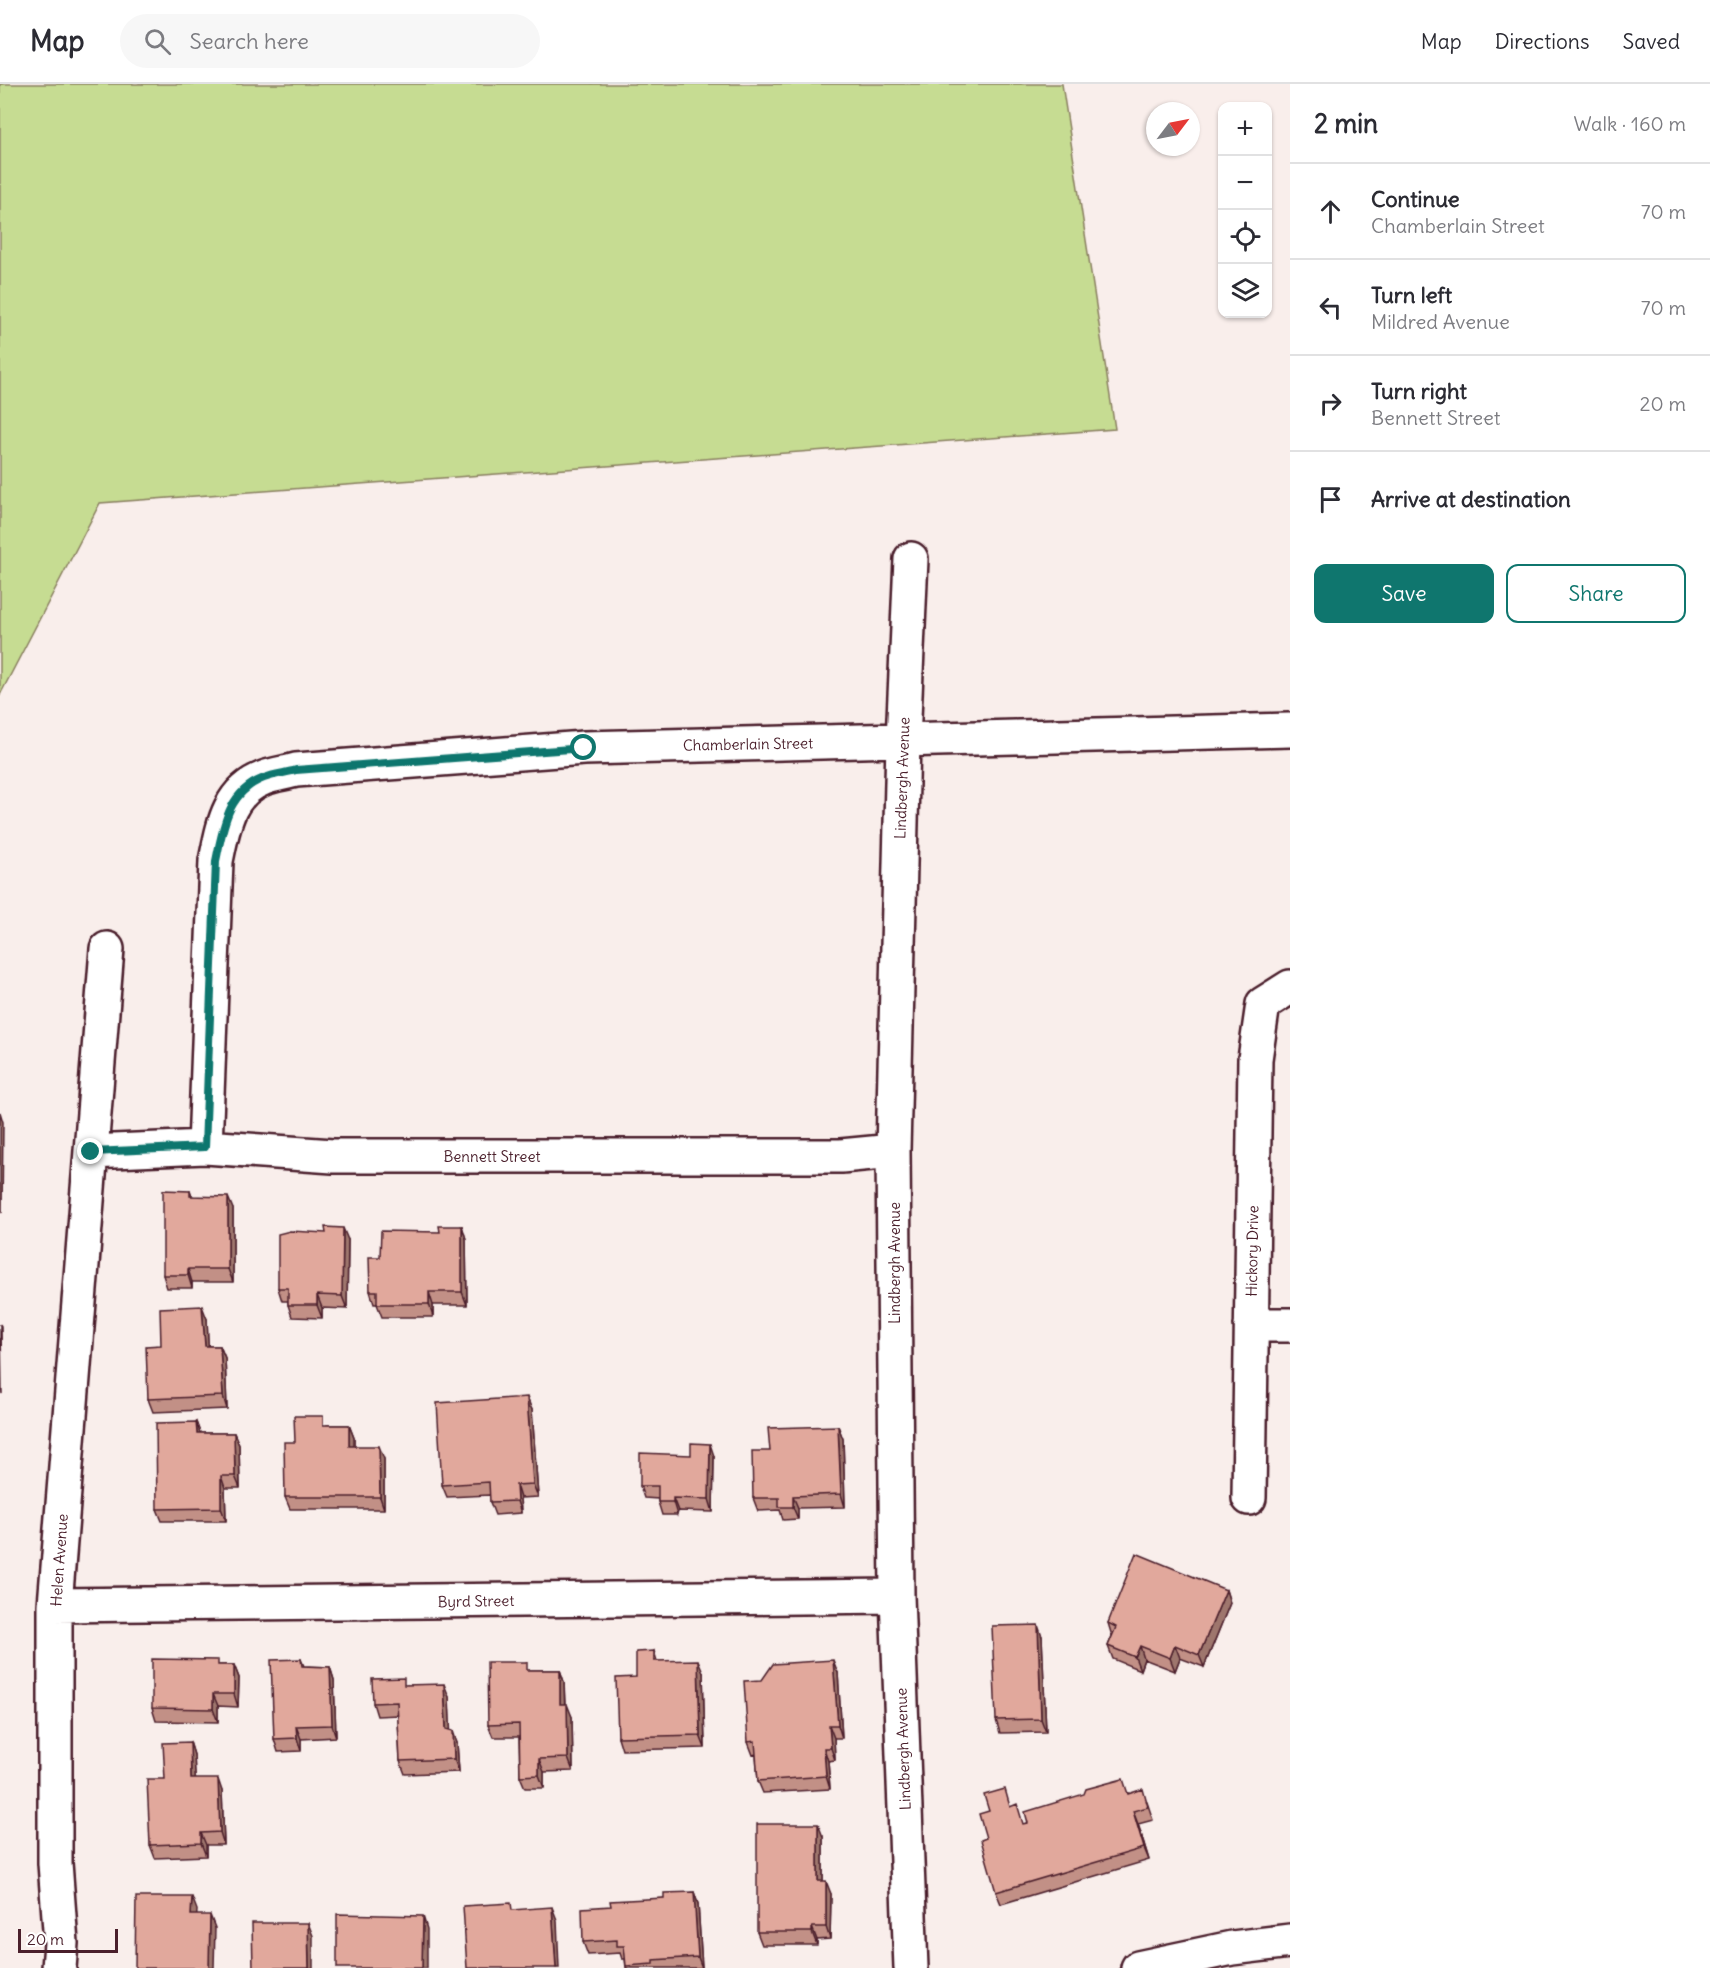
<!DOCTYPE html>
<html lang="en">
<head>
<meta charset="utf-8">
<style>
	body { margin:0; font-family:Delius,sans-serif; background:#f7f7f7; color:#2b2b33 }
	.controls { position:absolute; right:18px; top:18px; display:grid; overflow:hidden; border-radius:12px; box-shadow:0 2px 4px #0004 }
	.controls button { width:54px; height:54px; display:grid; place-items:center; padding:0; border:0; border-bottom:2px solid #e1e1e2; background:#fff; color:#2b2b33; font:30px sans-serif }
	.compass { position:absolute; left:1146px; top:18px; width:54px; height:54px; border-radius:50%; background:#fff; box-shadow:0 2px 4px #0004; rotate:58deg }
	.scale { position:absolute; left:18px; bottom:15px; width:100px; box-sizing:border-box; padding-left:6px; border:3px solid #4a1f2b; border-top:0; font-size:16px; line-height:21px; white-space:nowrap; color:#4a1f2b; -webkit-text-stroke:4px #fff; paint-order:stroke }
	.stop { position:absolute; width:18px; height:18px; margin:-14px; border:4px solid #0f766e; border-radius:50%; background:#fff }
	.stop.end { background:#0f766e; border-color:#fff; box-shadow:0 2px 6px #0008 }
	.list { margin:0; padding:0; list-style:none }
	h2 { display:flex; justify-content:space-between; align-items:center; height:78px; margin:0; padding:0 24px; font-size:26px }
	h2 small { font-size:20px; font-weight:400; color:#7c7c81 }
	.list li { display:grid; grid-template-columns:39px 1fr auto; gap:18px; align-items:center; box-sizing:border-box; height:96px; padding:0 24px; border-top:2px solid #e1e1e2 }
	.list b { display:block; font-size:22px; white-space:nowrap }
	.list p { margin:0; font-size:20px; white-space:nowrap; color:#7c7c81 }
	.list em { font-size:20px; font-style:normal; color:#7c7c81 }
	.actions { display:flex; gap:12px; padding:18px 24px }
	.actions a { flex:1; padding:14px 0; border:2px solid #0f766e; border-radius:12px; text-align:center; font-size:21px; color:#0f766e }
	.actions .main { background:#0f766e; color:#fff }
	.icon { flex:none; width:33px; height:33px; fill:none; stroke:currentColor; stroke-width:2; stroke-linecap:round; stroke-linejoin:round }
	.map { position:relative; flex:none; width:1290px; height:1884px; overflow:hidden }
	header { display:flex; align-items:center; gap:36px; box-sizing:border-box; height:84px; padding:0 30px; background:#fff; border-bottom:2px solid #e1e1e2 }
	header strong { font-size:28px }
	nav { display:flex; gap:33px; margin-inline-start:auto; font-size:21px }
	.search { width:420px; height:54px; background:#f7f7f7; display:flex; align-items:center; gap:15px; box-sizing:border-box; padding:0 21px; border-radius:33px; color:#7c7c81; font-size:22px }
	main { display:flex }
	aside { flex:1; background:#fff }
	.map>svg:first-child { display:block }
</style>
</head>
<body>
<header>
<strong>Map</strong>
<div class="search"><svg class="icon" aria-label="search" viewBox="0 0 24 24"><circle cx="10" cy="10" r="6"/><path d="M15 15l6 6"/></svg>Search here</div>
<nav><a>Map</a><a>Directions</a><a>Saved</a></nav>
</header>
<main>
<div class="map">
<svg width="1290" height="1884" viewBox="0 0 1290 1884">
	<rect width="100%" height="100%" fill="#f9eeeb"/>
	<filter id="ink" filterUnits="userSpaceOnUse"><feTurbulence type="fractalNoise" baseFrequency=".0167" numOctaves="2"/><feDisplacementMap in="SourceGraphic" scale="12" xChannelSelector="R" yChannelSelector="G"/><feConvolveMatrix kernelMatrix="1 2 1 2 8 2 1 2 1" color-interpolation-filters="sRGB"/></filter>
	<g filter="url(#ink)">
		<path fill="#c6dc92" stroke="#887e5e" stroke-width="1.5" d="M0,0H1062L1115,345L100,419L0,611Z"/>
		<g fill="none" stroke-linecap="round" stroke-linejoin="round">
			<defs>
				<path id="minor" d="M911,475L903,657L893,1067L897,1512L911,1884
					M205,1063L216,777C223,744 227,708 264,694C274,690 286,689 296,686L584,664L1290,646
					M91,1068L205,1063L333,1072H841L893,1067
					M1251,1241H1290
					M1249,1414L1255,975L1263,920L1290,903
					M55,1521L897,1512
					M59,1884L61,1859L55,1779V1521L107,865
					M1138,1884L1232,1864L1290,1857"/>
			</defs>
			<use href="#minor" stroke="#4a1f2b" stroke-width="38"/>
			<use href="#minor" stroke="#fff" stroke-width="33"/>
		</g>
		<path fill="#c29086" stroke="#4a1f2b" stroke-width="1.5" d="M190,1107L192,1112L233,1125V1198H192V1204H167L163,1191Z
			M462,1142L466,1155L467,1221H433V1233H382L377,1220H374L370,1207L380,1173L440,1148Z
			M348,1156L347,1225L322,1224V1234L292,1233L288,1221V1217H282L278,1204Z
			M207,1235L208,1262H220L225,1274L227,1325L153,1328L148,1315L161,1261Z
			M532,1326L538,1413L520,1414L521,1429L495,1431L490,1418V1411L447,1413L442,1401Z
			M196,1338L200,1349H234L239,1361L240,1404H225L226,1437H162L157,1425Z
			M327,1341H349L354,1354V1362L384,1375V1425H290L285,1413L295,1358Z
			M838,1342L843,1355L845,1423L798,1424V1435L783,1436L780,1426L758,1427L753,1414L770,1367Z
			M714,1372L713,1428L678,1427L677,1431H662L658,1418V1415L644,1414L640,1402Z
			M1226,1506L1230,1519L1204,1583L1180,1574L1175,1587L1144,1575L1140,1586L1113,1575L1108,1562L1112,1552L1108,1539Z
			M1042,1553L1046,1648L1000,1649L996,1636Z
			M654,1567L657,1577L703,1588L705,1664L622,1666L618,1653L636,1593Z
			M301,1575L304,1582L330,1583L334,1596L336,1653L301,1655V1667L278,1668L274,1655Z
			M220,1581H234L239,1594L238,1623L218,1622V1638L156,1637L152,1624Z
			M530,1586H560L564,1598L565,1620L572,1633L573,1687L544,1688V1704H525L520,1692L519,1653H493L488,1641Z
			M838,1589L842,1654H834L835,1676L828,1677L830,1705L763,1709L758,1697L756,1670L753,1671L748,1658Z
			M407,1601L449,1613L450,1646L457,1659L459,1688L405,1690L400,1677L398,1631L377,1632L373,1619Z
			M190,1658L194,1671L195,1695L222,1707L224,1761H206V1772L155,1774L150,1761L165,1695Z
			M1128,1709L1147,1718L1153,1736L1138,1740L1149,1776L1001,1820L996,1808L986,1754L1011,1723L1023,1740Z
			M823,1753V1797L831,1810L830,1855L817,1856V1861H762L757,1848Z
			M694,1808L698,1820L702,1884H626L625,1875H622L620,1869L588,1871L583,1858L611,1822L664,1814Z"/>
		<path fill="#9e766d" stroke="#4a1f2b" stroke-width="1.5" d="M0,1028L3,1038L2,1129L0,1123Z
			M228,1113L233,1125V1198L228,1185Z
			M462,1142L466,1155L467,1221L462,1208Z
			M343,1144L348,1156L347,1225L342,1212Z
			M188,1185L192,1198V1204L188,1191Z
			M429,1208L433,1221V1233L429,1220Z
			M317,1211L322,1224V1234L317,1221Z
			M202,1222L207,1235L209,1275L205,1262Z
			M0,1240L1,1242L2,1310L0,1304Z
			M220,1262L225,1274L227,1325L223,1312Z
			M527,1313L532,1326L538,1413L533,1400Z
			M196,1338L201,1351L197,1349Z
			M349,1341L354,1354V1375L349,1362Z
			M838,1342L843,1355L845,1423L841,1410Z
			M234,1349L239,1361L240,1404L235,1392Z
			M710,1360L714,1372L713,1428L709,1415Z
			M379,1362L384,1375V1425L380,1413Z
			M221,1392L225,1404L226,1437L221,1424Z
			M516,1401L520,1414L521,1429L517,1417Z
			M793,1412L798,1424V1435L793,1423Z
			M673,1414L678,1427L677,1431L673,1418Z
			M1226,1506L1230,1519L1204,1583L1199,1571Z
			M1038,1541L1042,1553L1046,1648L1041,1635Z
			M1175,1561L1180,1574L1175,1587L1170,1574Z
			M1140,1562L1144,1575L1140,1586L1135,1573Z
			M698,1576L703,1588L705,1664L700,1651Z
			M833,1576L838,1589L842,1654L838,1641Z
			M234,1581L239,1594L238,1623L234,1610Z
			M330,1583L334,1596L336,1653L332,1641Z
			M560,1586L564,1598L565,1633L560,1620Z
			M444,1600L449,1613L451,1658L446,1645Z
			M213,1610L218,1622V1638L213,1625Z
			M567,1620L572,1633L573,1687L568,1674Z
			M829,1641L834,1654L835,1676L831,1664Z
			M296,1642L301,1655V1667L297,1654Z
			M453,1647L457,1659L459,1688L454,1675Z
			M190,1658L194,1671L196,1708L191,1695Z
			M824,1664L828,1677L830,1705L826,1692Z
			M539,1675L544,1688V1704L539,1691Z
			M218,1695L222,1707L224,1761L220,1748Z
			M1133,1727L1138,1740L1149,1776L1144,1764Z
			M818,1740L823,1753V1810L818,1797Z
			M201,1749L206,1761V1772L201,1759Z
			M826,1797L831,1810L830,1855L826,1843Z
			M694,1808L698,1820L702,1884L698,1873Z
			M192,1813L197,1826L196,1843L191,1831Z
			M552,1823L557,1836L559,1884H556Z
			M210,1831L215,1844L214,1884H209Z
			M423,1832L427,1845V1884H422Z
			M308,1839L313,1852V1884H309Z
			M812,1843L817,1856V1861L812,1848Z"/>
		<path fill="#e1a89c" stroke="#4a1f2b" stroke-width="1.5" d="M163,1106L190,1107V1112L228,1113V1185H188V1191H163Z
			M439,1142H462V1208H429V1220H377V1207H370L369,1173H380L381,1147L440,1148Z
			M325,1143L343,1144L342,1212L317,1211V1221H288V1204H278V1150L290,1147L326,1149Z
			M202,1222L205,1262H220L223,1312L148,1315L146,1262L161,1261L160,1224Z
			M527,1313L533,1400L516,1401L517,1417L490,1418L489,1398L442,1401L437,1319Z
			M294,1332H323V1341H349V1362H379L380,1413H285L284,1358H295Z
			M196,1338L197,1349H234L235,1392H221V1424L157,1425L156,1339Z
			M838,1342L841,1410L793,1412V1423H779V1414H753L752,1367H770L768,1344Z
			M691,1359L710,1360L709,1415L673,1414V1418H658V1402H640V1369L691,1371Z
			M1136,1469L1226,1506L1199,1571L1175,1561L1170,1574L1140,1562L1135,1573L1108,1562L1116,1543L1108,1539Z
			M1038,1541L1041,1635L996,1636L992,1542Z
			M654,1567V1577L698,1576L700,1651L618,1653L616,1594L636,1593V1568Z
			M152,1575L218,1576V1581H234V1610H213V1625L152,1624Z
			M301,1575L302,1582L330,1583L332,1641L296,1642L297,1654L274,1655L271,1576Z
			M833,1576L838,1641H829L831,1664H824L826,1692L758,1697L755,1657L748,1658L744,1597L762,1596L773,1580Z
			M487,1578H527V1586H560V1620H567L568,1674L539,1675V1691L520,1692L519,1640L488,1641Z
			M404,1594V1601L444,1600L446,1645L453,1647L454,1675L400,1677L397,1618L373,1619L372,1595Z
			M190,1658L191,1695H218L220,1748L201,1749V1759L150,1761L147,1695H165L163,1659Z
			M1123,1695L1128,1710L1143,1705L1148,1723L1133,1727L1144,1764L996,1808L981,1756L986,1754L979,1730L989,1727L984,1711L1005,1705L1010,1723L1017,1720L1023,1740L1028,1739L1025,1728L1084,1710L1086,1705Z
			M757,1740H818V1797H826V1843H812V1848H757Z
			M694,1808L698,1873L653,1876V1880L626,1882L624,1862H617V1856L583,1858L582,1824L611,1822L610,1817L664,1814V1809Z
			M136,1813H192L191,1831H210L209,1884H135Z
			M511,1819L512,1826L552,1823L556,1884H467L463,1822Z
			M337,1830L423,1832L422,1884H337Z
			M252,1839H308L309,1884H253Z"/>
	</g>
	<g fill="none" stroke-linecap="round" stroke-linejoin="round" filter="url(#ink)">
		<path stroke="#0f766e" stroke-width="8" d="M91,1068L205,1063L216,777C223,744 227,708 264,694C274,690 286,689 296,686L584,664"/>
	</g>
	<g text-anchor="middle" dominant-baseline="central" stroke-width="5" stroke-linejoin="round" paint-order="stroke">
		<g font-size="15" fill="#4a1f2b" stroke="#fff">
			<text transform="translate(748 660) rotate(-1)">Chamberlain Street</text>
			<text transform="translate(902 694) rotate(-88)">Lindbergh Avenue</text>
			<text x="492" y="1072">Bennett Street</text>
			<text transform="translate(1252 1167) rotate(-89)">Hickory Drive</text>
			<text transform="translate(894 1179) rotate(-90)">Lindbergh Avenue</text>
			<text transform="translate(59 1476) rotate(-86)">Helen Avenue</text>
			<text transform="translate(476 1517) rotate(-1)">Byrd Street</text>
			<text transform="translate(903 1665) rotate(-92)">Lindbergh Avenue</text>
		</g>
	</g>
</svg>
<div class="controls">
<button>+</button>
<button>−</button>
<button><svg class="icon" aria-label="locate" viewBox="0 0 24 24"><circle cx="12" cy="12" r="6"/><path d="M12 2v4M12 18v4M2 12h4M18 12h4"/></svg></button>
<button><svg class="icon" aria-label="layers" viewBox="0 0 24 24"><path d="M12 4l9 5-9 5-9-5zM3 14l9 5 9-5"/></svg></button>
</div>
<svg class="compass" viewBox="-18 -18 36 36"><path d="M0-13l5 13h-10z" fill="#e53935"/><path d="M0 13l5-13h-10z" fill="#7c7c81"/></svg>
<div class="scale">20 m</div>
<div class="stop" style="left:584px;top:664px"></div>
<div class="stop end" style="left:91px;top:1068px"></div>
</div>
<aside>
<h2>2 min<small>Walk · 160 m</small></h2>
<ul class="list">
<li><svg class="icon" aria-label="ahead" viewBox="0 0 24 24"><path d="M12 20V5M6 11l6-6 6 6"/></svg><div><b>Continue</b><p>Chamberlain Street</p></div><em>70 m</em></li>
<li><svg class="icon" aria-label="left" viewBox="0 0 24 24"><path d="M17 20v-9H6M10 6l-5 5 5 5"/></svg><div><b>Turn left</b><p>Mildred Avenue</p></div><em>70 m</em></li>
<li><svg class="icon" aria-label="right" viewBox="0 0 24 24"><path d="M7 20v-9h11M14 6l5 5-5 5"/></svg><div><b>Turn right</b><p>Bennett Street</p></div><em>20 m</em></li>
<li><svg class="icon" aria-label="arrive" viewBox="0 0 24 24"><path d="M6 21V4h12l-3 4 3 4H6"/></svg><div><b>Arrive at destination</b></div></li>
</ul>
<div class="actions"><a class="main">Save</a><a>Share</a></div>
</aside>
</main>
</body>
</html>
